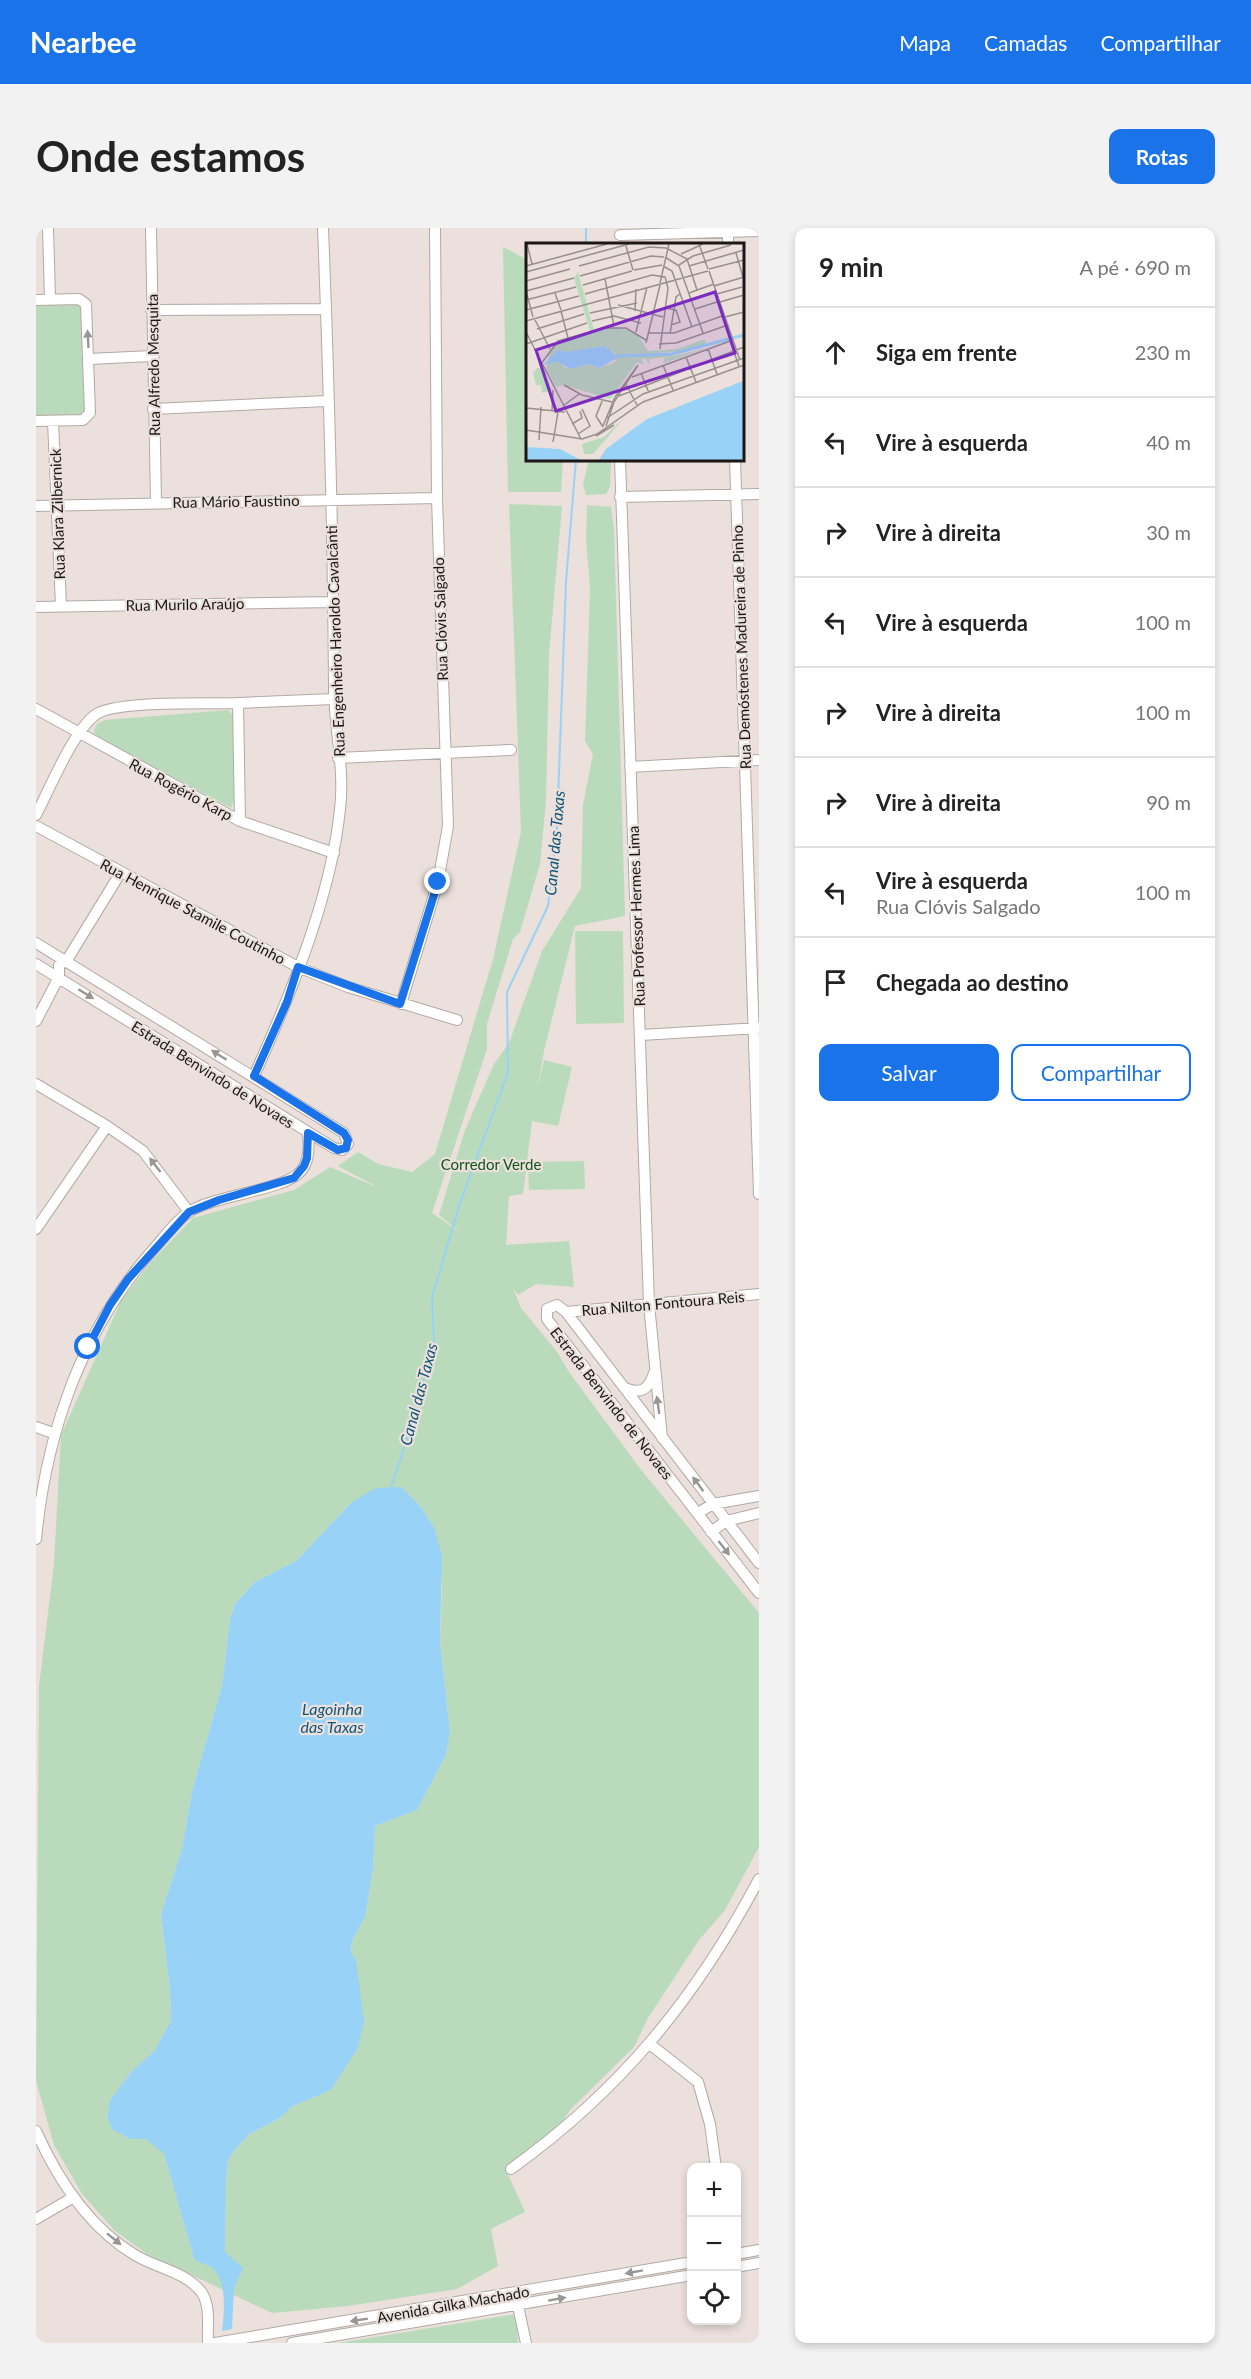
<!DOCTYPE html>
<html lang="pt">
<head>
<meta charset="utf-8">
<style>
	body { margin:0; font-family:Lato,sans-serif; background:#f2f2f2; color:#222 }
	.controls { position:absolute; right:18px; bottom:18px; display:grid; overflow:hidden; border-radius:12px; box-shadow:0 3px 9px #0003 }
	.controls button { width:54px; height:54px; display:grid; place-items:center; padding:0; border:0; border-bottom:2px solid #e0e0e0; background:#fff; color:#222; font:30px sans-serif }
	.stop { position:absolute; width:18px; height:18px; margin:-14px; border:4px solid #1a73e8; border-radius:50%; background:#fff }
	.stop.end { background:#1a73e8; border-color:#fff; box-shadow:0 2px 6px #0008 }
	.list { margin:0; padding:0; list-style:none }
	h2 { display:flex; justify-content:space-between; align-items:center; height:78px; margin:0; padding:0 24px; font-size:26px }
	h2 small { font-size:20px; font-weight:400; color:#767676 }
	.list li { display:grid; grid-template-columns:39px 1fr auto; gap:18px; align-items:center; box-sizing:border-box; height:90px; padding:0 24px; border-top:2px solid #e0e0e0 }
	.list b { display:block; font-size:22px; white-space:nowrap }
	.list p { margin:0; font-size:20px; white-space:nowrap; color:#767676 }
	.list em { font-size:20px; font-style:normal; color:#767676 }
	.actions { display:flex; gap:12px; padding:18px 24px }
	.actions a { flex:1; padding:14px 0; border:2px solid #1a73e8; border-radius:12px; text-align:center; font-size:21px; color:#1a73e8 }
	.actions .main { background:#1a73e8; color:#fff }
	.icon { flex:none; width:33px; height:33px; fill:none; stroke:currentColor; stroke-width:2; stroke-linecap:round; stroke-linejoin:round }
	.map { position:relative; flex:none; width:723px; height:2115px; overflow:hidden; border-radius:12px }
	header { display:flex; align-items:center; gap:36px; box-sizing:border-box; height:84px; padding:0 30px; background:#1a73e8; color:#fff }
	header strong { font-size:28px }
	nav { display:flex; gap:33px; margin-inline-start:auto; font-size:21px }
	.intro { display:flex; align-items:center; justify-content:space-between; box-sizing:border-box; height:144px; padding:0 36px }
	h1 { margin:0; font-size:42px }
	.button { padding:15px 27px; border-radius:12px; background:#1a73e8; color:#fff; font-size:21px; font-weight:700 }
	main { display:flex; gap:36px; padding:0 36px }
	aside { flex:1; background:#fff; border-radius:12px; box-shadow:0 3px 9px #0003 }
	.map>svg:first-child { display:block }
</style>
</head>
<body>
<header>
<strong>Nearbee</strong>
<nav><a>Mapa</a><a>Camadas</a><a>Compartilhar</a></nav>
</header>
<div class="intro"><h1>Onde estamos</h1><a class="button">Rotas</a></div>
<main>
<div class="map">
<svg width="723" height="2115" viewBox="0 0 723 2115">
	<rect width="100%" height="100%" fill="#ebe0db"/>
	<path fill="#badbbb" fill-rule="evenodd" d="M467,19L492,32V231H527L525,264H472Z
		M0,75H39L45,80L50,180L44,187L0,189Z
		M553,231H575L574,259L570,266L550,267L547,257Z
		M473,276L526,278L513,426L510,573L504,636L484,704L477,711L451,796V821L396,985L425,1005L403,987L429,902L458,836L473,815L506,723L545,660L547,577L557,526L549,513L554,360L550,311L551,277L575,279L578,300L589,688L539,698L508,823L502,859L508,832L536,839L522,898L496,893L487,966L473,968L470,1017L533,1013L538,1059L500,1056L482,1067L477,1060L485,1080L522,1125L533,1144L606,1243L723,1385V1619L689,1682L663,1712L612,1790L598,1819L534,1882L524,1898L470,1942L489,1984L455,2001L462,2038L421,2061L312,2078L236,2085L111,2026L78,2002L46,1966L18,1917L0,1853L3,1458L18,1336L25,1207L85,1073L116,1033L157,990L258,962L294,939L343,960L302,938L322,924L342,936L376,944L399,926L457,731L485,604ZM365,1260L385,1279L398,1299L406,1355L404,1414L414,1504L410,1527L381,1582L339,1598L337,1642L329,1689L316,1713L315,1725L320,1733L322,1820L295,1862L255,1879L244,1890L213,1906L197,1924L192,1933L190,1951L189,2025L158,2031L128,1926L120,1917L71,1888L74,1872L96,1843L119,1822L135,1793L134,1764L125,1686L146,1621L156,1563L186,1458L194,1391L199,1376L219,1354L260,1333L316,1274Z
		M192,482L197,487L198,572L195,580L60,509L58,502L61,496L69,492Z
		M539,703H587L588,795L540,796Z
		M548,933L549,961L493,962L492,934Z
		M480,2086L482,2115H302Z"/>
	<path fill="#99d2f7" d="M365,1259L385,1279L398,1299L406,1328L404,1414L414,1504L410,1527L381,1582L339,1598L337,1642L329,1689L316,1713L315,1725L320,1732L328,1794L322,1820L295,1862L255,1879L244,1890L213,1906L197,1924L192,1933L190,1951L189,2024L207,2040L198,2060L196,2101L186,2103C188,2086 192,2051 175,2039C170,2036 164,2035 158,2031L128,1926L110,1911H94L76,1901L71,1888L74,1872L96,1843L119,1822L135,1793L134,1764L125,1686L146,1621L156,1563L186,1458L194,1391L199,1376L219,1354L260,1333L316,1274L340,1260Z"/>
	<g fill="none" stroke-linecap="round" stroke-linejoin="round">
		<path stroke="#99d2f7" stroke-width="2" d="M550,16V0
			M355,1259L378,1191L398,1113L396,1069L424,975L472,845L471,764L512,678L521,600L530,354L540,231"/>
		<defs>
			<path id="minor" d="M12,0L14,71
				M115,0L120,274
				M692,0V16
				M584,7L723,3
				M0,72L43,71L50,76L54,185L47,192L0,193
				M115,82L290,81
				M53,131L116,128
				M117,181L291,173
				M17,193L25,378
				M584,231L613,1076L626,1210
				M699,231L723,966
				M584,269L723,266
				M0,278L401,270
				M0,379L297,374
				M202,475L298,471
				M0,481L204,593L298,625
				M302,530L475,522
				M594,539L723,532
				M0,587C14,560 37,504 59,487C78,472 174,476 202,475L204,593
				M0,598L262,739L312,759L421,792
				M0,715L308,905L312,916L306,922L298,920L0,736
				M365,776L402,654L412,598L401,270L399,0
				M0,793L23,749V737L31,732L85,644
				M605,807L723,800
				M218,848C254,768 295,670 304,581C309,541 298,499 298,459C297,306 293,153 287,0
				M0,856L71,898L107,923L153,984
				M0,1001L71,898
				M530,1084L723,1066
				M589,1160C605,1167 613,1161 618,1145
				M0,1199L17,1205
				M662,1285L677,1276L723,1268
				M675,1304L690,1293L723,1285
				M0,1311C10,1206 45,1104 115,1024C127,1011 139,993 153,984C179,967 248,962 264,944C274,934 273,918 272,905
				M723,1335L530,1084L521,1077L511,1081V1091L723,1365
				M615,1817L662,1854L674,1896L680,1940
				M0,1903C22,1952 52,1999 99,2027C120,2040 151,2044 166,2065C175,2079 171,2100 172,2115
				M475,1941C585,1862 660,1770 723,1651
				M0,1991L36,1970
				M700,2026L723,2022
				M700,2039L723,2035
				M482,2078L490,2115
				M179,2115L656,2034
				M256,2115L656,2047"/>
		</defs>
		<use href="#minor" stroke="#b3a9a4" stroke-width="12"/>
		<use href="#minor" stroke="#fff" stroke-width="10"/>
	</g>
	<defs><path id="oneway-solid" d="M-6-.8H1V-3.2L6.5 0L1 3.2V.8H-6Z" transform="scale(1.5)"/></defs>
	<g fill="#989796">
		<use href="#oneway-solid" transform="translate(52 111) rotate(-93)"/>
		<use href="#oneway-solid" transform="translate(50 766) rotate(32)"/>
		<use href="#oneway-solid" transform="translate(183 827) rotate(-148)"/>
		<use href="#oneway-solid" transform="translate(119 937) rotate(-128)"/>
		<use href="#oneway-solid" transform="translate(622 1177) rotate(-98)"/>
		<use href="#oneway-solid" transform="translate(662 1256) rotate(-127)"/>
		<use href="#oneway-solid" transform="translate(688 1320) rotate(52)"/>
		<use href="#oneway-solid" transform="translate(78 2011) rotate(39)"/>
		<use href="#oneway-solid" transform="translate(598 2044) rotate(170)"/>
		<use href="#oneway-solid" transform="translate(521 2071) rotate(-10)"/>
		<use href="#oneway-solid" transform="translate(323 2092) rotate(171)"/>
	</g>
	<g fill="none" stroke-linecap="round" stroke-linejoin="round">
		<path stroke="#1a73e8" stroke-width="8" d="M52,1119L74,1077L92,1051L153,984L183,972L258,950L268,938L271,930L272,905L302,922L310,920L312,912L308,905L218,848L251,774L262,739L364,776L402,654"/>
	</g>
	<g text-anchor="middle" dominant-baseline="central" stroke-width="4.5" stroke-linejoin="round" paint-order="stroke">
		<g font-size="15" fill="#1a1715" stroke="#ebe0db">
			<text transform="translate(117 137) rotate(-91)">Rua Alfredo Mesquita</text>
			<text transform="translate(200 273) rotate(-1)">Rua Mário Faustino</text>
			<text transform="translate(21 286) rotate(-92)">Rua Klara Zilbernick</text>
			<text transform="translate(149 376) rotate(-1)">Rua Murilo Araújo</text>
			<text transform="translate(404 391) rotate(-92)">Rua Clóvis Salgado</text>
			<text transform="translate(299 413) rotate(-92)">Rua Engenheiro Haroldo Cavalcânti</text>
			<text transform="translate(705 419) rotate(-92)">Rua Demóstenes Madureira de Pinho</text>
			<text transform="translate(145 561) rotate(28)">Rua Rogério Karp</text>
			<text transform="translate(157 683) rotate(28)">Rua Henrique Stamile Coutinho</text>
			<text transform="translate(600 688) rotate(-92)">Rua Professor Hermes Lima</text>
			<text transform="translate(177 846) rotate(32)">Estrada Benvindo de Novaes</text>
			<text transform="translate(627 1075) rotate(-5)">Rua Nilton Fontoura Reis</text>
			<text transform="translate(576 1175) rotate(52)">Estrada Benvindo de Novaes</text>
			<text transform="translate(417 2076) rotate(-10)">Avenida Gilka Machado</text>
		</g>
		<g font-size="15" fill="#12541d" stroke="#ebe0db">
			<text x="455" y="936">Corredor Verde</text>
		</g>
		<g font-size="16" font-style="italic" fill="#115679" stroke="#ebe0db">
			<text transform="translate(518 615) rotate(-85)">Canal das Taxas</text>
			<text transform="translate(382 1166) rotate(-75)">Canal das Taxas</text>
			<text x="296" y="1480">Lagoinha<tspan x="296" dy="18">das Taxas</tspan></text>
		</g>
	</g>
	<g transform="translate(490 15)">
		<rect width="218" height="218" fill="#ebe0db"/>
		<path d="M52,29L68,87L64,88L48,35ZM88,84L110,89L122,108L151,106L179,96L180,101L149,109L129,110L148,113L181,105L138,120L137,116L142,114L124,116L123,122L120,116H116L118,122L111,119L84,156L38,142L30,144L20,126L24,107L34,99ZM78,103L90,111L89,119L73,125L63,121L40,125L32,118H22L31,111ZM11,125H15L26,147L16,150L15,142H10L7,130ZM99,174L67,211H58L56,201L78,194Z" fill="#badbbb" fill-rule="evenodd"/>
		<path d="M78,103L93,114L73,125L63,121L44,126L31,118L17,122L32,107L41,109ZM217,138V217H73L80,206L121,176ZM0,204L34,206L55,217H0Z" fill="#99d2f7"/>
		<path fill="none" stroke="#99d2f7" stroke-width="3" d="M92,113L146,111L218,92"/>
		<path fill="none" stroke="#97908c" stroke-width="1.5" d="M1,1L6,21M173,1L182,26M100,3L107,27M210,10L217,34M155,11L177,1M139,14L153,23L177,90M153,22L167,13L205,2M0,23L81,1M53,23L123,4L140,5L161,16L171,47M137,23L146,28L166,84M163,23L218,7M183,26L218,17M108,27L136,22M183,28L214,117M0,29L103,1M54,33L125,13L138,14M79,36L88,83M0,38L44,26M134,40L143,1M57,42L106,28M188,43L218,34M0,48L48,35M0,48L7,74M29,50L35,67M163,50L188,41M59,51L126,32L139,34L142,45L134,106M191,51L216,44M0,57L50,44M194,59L218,52M92,62L137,74M139,65L150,67L154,79L145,82M169,66L194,58M0,67L53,53M35,68L42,95M109,68L110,46M64,70L111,60M199,74L218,69M8,75L24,106M0,78L182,28M66,78L88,73L115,80M11,86L58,71M0,89L55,196M110,89L121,44M123,90H148L199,72M144,91L150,54L154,51M204,98L213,123M120,100L134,42M0,101L61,80M133,101L150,100L202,82M182,106L191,131M160,114L170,139M15,121L32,98L78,85H100L120,97M137,122L147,147M115,130L123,150M106,134L207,97M99,140L111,162M38,142L56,152L86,159M93,153L218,104M37,163L53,151M0,165L39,169M26,168L27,147M81,175L117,151L218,115M46,181L56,175L54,168M77,183L89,154L112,122L88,159L80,183M77,184L70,173L77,156M0,187L56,196L71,191L117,159L218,122M52,191L64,183L56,166M70,193L88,182M13,197L15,164M27,199L32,169"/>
		<path fill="#7b2cbf" fill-opacity="0.15" stroke="#7b2cbf" stroke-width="3" d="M189,49L209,110L30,168L10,107Z"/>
		<rect width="218" height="218" fill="none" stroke="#1a1715" stroke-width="3"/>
	</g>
</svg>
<div class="controls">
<button>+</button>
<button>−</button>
<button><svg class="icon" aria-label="locate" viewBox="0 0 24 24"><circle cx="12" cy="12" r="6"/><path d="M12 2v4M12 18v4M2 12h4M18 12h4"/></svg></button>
</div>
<div class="stop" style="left:52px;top:1119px"></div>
<div class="stop end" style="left:402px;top:654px"></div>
</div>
<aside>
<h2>9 min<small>A pé · 690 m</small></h2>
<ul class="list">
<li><svg class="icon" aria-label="ahead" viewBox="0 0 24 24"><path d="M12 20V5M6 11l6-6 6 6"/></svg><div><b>Siga em frente</b></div><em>230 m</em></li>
<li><svg class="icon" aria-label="left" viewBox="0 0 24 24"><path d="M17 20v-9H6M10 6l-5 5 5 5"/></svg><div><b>Vire à esquerda</b></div><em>40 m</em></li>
<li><svg class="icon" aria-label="right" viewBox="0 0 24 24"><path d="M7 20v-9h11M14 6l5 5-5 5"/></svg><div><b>Vire à direita</b></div><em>30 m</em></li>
<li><svg class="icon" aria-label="left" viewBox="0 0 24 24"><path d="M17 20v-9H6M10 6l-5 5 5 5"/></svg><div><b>Vire à esquerda</b></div><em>100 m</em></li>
<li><svg class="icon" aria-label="right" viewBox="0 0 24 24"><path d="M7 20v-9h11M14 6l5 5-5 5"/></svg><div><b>Vire à direita</b></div><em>100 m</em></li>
<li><svg class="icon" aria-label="right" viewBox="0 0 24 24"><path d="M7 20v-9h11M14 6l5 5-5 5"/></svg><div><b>Vire à direita</b></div><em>90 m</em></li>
<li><svg class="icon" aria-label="left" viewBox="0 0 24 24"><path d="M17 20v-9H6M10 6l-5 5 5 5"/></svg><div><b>Vire à esquerda</b><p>Rua Clóvis Salgado</p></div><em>100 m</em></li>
<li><svg class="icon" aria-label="arrive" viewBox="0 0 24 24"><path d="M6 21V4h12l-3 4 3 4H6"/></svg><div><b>Chegada ao destino</b></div></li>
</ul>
<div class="actions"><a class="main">Salvar</a><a>Compartilhar</a></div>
</aside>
</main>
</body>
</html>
